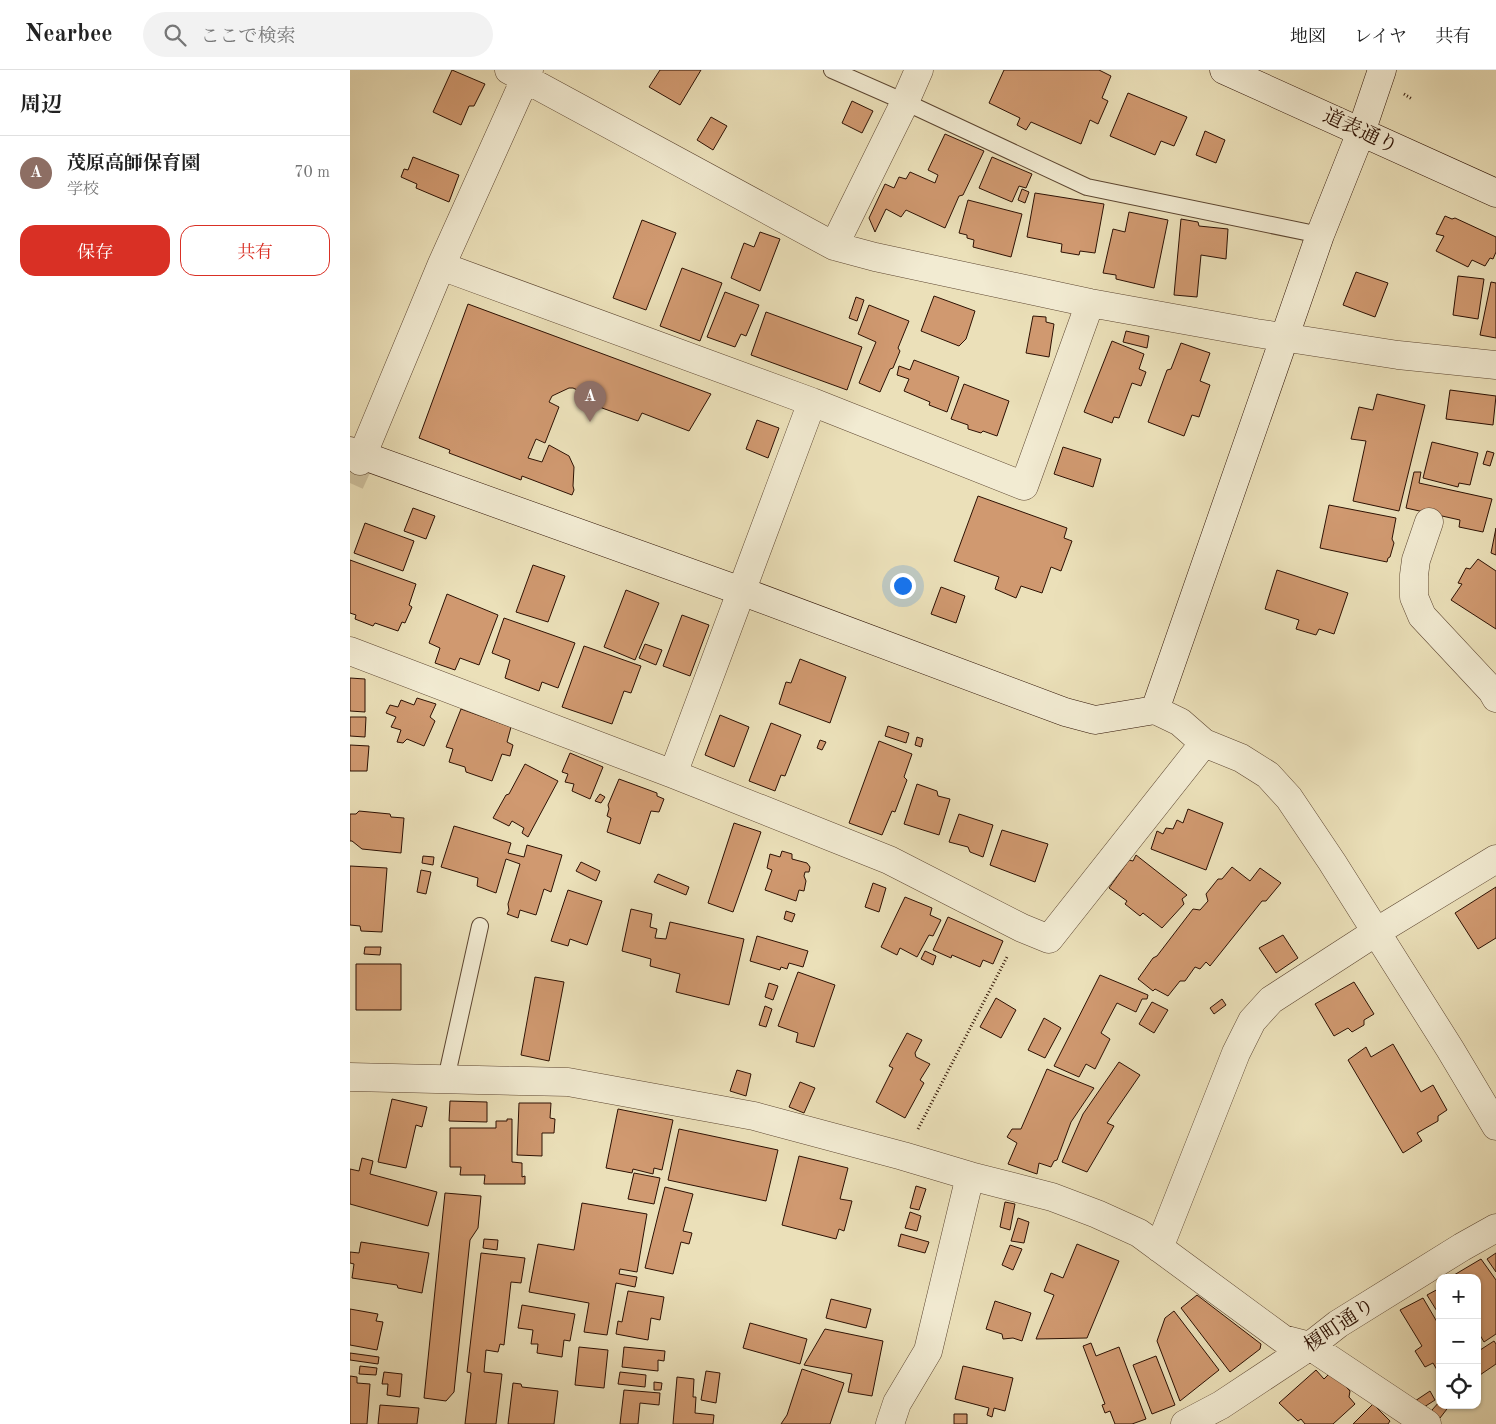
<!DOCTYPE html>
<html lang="ja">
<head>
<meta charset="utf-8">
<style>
	body { margin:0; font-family:"Old Standard TT","Noto Serif JP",serif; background:#f2f2f2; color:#222 }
	.controls { position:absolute; right:15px; bottom:15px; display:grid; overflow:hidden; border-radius:10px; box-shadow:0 1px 4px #0004 }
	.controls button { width:45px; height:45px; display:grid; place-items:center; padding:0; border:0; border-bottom:1px solid #e0e0e0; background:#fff; color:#222; font:25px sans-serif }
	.you { position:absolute; left:552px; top:515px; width:18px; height:18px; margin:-12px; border:4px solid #fff; border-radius:50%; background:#1a73e8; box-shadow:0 0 0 8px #1a73e833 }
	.badge { display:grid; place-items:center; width:32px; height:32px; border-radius:50%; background:#d93025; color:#fff; font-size:16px; font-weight:700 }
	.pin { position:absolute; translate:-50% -41px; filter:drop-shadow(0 1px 2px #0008) }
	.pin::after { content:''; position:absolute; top:26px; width:18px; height:15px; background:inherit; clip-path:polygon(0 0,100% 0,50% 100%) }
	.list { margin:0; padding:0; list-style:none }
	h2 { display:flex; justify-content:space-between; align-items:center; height:65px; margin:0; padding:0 20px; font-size:21px }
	h2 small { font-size:16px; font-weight:400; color:#767676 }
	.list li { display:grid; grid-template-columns:32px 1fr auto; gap:15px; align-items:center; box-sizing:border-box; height:75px; padding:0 20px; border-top:1px solid #e0e0e0 }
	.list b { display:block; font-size:19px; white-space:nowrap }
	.list p { margin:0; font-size:16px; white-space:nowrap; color:#767676 }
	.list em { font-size:16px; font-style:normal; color:#767676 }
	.actions { display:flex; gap:10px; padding:15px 20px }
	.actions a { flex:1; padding:11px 0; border:1px solid #d93025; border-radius:15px; text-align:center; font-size:18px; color:#d93025 }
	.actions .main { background:#d93025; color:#fff }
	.icon { flex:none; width:28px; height:28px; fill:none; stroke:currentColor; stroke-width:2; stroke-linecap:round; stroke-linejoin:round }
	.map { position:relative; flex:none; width:1146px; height:1354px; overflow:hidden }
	header { display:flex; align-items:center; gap:30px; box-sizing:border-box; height:70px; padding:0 25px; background:#fff; border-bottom:1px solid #e0e0e0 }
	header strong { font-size:24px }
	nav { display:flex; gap:28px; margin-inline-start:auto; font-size:18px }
	.search { width:350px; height:45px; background:#f2f2f2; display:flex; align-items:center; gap:12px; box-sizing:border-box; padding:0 18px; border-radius:28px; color:#767676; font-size:19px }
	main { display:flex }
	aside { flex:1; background:#fff }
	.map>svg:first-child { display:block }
</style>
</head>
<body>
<header>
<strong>Nearbee</strong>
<div class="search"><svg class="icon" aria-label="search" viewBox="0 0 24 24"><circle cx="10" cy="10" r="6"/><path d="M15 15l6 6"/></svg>ここで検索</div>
<nav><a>地図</a><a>レイヤ</a><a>共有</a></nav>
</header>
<main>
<aside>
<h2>周辺<small></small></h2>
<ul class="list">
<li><span class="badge" style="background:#8d6e63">A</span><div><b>茂原高師保育園</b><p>学校</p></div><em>70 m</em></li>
</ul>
<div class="actions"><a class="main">保存</a><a>共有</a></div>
</aside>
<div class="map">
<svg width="1146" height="1354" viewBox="0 0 1146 1354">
	<rect width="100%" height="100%" fill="#ebe0b9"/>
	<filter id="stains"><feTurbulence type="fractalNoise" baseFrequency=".004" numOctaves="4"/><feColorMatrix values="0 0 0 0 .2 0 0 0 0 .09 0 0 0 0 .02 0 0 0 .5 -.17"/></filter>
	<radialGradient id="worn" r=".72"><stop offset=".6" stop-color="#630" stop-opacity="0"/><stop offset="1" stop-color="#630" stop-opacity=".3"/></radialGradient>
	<path fill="#d09970" stroke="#2d1103" d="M102,0L135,14L124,36H119L111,55L83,42Z
		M310,0H351L330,35L299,17Z
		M654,0H749L761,6L752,28L758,31L748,54L740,50L731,74L681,52L676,60L667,55L670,48L639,33Z
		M778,23L837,47L824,76L811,71L805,85L760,66Z
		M502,31L523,41L512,63L492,53Z
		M361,47L377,56L363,80L347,70Z
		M855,61L875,70L866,93L846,85Z
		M595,64L634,81L613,125L609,126L595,158L556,140L551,147L536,139L525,162L519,148L535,114L544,118L549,107L556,109L560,102L585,113L588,105L578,100Z
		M63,87L109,105L99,132L66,118L67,114L51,107L54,99L58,100Z
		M642,87L682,104L676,118L669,116L662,132L629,118Z
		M672,119L679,122L675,133L668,130Z
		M685,123L754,134L745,183L730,181L729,185L711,182L712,174L677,167Z
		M618,130L672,144L661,187L623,177L624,170L617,168V165L609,163Z
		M779,142L818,150L804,218L766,209V205L753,203L763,159L775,162Z
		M1095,146L1102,149L1105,148L1146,167V182L1143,189L1140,188L1135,196L1122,190L1118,197L1086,181L1094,166L1086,164Z
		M831,149L848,152L849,156L878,159L876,189L851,185L847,227L824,225Z
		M292,150L326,163L296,240L263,228Z
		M410,162L430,169L410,221L381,208L394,173L404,177Z
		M332,198L372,213L350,271L310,256Z
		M1006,202L1038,213L1025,247L993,235Z
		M1108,206L1134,209L1128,249L1103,245Z
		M1141,212L1146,213V268L1130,265Z
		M375,222L409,235L396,266L391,264L385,277L357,267Z
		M584,226L625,241L616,269L609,276L571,261Z
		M506,227L514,230L507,251L499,248Z
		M118,234L361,324L339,361L292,343L288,351L230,330L234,323L223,318H219L202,326L199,332L209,337L195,373L186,369L178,388L192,392L199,375L219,386L224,397L223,416L224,420L222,425L172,406L171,410L99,383L100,380L69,368Z
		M519,235L559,251L548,278L550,281L543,298L540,299L530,322L509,313L526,272L508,264Z
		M416,242L512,277L497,320L401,285Z
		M683,246L696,247V252L704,254L699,287L676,283Z
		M776,261L799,266L797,278L773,272Z
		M762,271L794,284L789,299L796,302L791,316L782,313L769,348L764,347L762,353L734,342Z
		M831,273L860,283L850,311L860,315L849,347L842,345L834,366L798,352L817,300L821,299Z
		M564,290L609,307L597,342L579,335L580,332L554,321L559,309L547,305L549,296L560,300Z
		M614,314L659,331L647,366L633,361L631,363L618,359V355L601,349Z
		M1100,320L1146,326L1143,355L1096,349Z
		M1027,324L1075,335L1049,441L1003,431L1016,371L1001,369L1009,337L1023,340Z
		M407,350L429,358L418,388L396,379Z
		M1082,372L1128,383L1120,415L1109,413L1108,417L1073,408Z
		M713,377L751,389L743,417L704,404Z
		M1137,381L1144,383L1140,396L1133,394Z
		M1064,402H1071L1069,413L1142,429L1133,462L1109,457L1110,450L1056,438Z
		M628,426L717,458L714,468L722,471L711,501L701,497L692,523L671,516L666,528L645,519L649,507L604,491Z
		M979,435L1046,448L1042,469L1044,473L1040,487L1038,488L1037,492L970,478Z
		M63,438L85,446L76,469L54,461Z
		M15,453L64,471L53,501L4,483Z
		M1146,458V485L1141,483Z
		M1128,489L1146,501V559L1101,530L1112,514L1108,513L1116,498L1120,499Z
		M0,490L66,514L59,535L62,537L55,553L52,552L48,561L25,553L23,556L5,549L6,545L0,543Z
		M183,495L215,506L198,552L166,542Z
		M927,500L998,523L984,564L969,559L966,565L946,559L949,550L915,539Z
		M591,517L615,526L606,553L581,544Z
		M276,520L309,533L285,590L254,577Z
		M97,524L148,545L129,595L110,588L105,600L85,593L90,578L79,573Z
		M332,545L359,555L340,606L313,596Z
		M154,548L225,573L208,618L192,612L189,621L155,608L160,590L142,583Z
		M295,574L312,580L306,595L289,588Z
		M234,576L291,596L281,623L274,621L262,654L212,637Z
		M450,589L496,607L480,653L429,634L436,612L441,613Z
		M0,608L15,609V642L0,641Z
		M67,628L86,634L80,647L85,651L74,676L57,669L53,673L47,672L51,660L41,657L46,647L36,643L40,635L48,637L51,630L64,635Z
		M111,639L161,657L157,672L163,675L160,686L152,684L142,711L116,702L115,697L99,692L103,679L96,677Z
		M370,645L399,657L384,697L355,685Z
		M0,647H16L15,667L0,666Z
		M421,653L451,665L435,706L431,705L425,721L399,711Z
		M538,656L559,663L556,673L535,666Z
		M567,667L573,669L571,677L565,675Z
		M470,670L476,672L472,680L467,678Z
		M529,671L562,684L554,707L557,710L545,742L542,741L532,765L499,753Z
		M0,675L19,676L17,701H0Z
		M220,683L253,697L240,729L222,721L224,714L215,712L218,704L212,702Z
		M175,694L208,711L178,767L172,763L174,758L162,751L159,756L143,748L156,725L159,724Z
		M269,709L307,723V726L314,729L309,742L301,741L290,774L257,762L261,748L257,746L259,739L258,735Z
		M567,714L587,721L588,726L600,729L589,765L554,754Z
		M250,724L255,727L251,733L245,731Z
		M838,739L873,753L856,800L801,779L807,761L813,764L816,758L823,759L827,750L833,753Z
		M9,741L40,744L41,747L54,748L51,783L12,779L2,771H0V744H6Z
		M609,744L643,755L633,787L620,782L618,777L599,772Z
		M384,753L411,762L383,842L358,833Z
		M104,756L161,773L158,783L174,787L177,775L212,785L201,822L194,819L186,845L170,840L168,848L157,844L159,840L158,834L170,794L156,789L146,823L127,816L128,808L91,797Z
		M652,760L698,774L685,812L640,795Z
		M432,781L442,784V789L457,793L460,797L459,802H455L454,806L456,811L454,821L449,820L446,831L415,820L422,800L417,798L420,784L430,787Z
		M786,785L837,825L832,829L834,834L812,858L793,843L790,846L775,834L777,831L759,818L779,790L783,791Z
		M73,786L84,787L83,795L72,793Z
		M231,792L250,801L246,811L226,801Z
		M0,796L37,798L32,862L11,861L10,856L0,855Z
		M882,797L900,811L910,798L931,813L916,831H912L860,896L856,892L850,899L845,897L835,911H830L818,926L805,919L803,921L788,909L803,888L807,886L843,839L850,840L858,831L856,824L868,809H872Z
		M71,800L81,802L76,824L67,822Z
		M308,804L339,817L336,825L304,812Z
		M523,813L536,818L529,842L515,837Z
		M1146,817V868L1128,879L1105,843Z
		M218,820L252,831L237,875L220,869L218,876L201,871Z
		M555,827L582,838L580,845L591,850L583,866L579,865L567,887L550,878L547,885L531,877Z
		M281,839L302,844L300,857L307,859L305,868L316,869L320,852L394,869L379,935L326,922L330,904L300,896L301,889L272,881Z
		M436,841L445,844L442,852L434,849Z
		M598,847L653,871L643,894L633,890L630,897L602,885L601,888L583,880Z
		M933,865L948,888L926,903L909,878Z
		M407,866L458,881L453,897L439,893L437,899L431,897L430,900L400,891Z
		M15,877H31L30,885L14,884Z
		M575,881L586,886L583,895L571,889Z
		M6,894H51V940H6Z
		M448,902L485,915L464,977L446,972L448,963L428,956Z
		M750,905L798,925L797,929H792L786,942L767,933L751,963L760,969L745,999L736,994L729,1007L704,996Z
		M185,907L214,912L199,991L171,985Z
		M1004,912L1024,944L1014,950V955L1002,962L998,958L984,966L965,934Z
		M419,913L428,916L423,930L415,927Z
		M646,928L666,940L651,968L630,957Z
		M872,929L876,935L864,944L860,938Z
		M802,932L818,940L804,963L789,954Z
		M415,936L422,939L416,957L409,955Z
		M694,948L711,958L695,988L678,980Z
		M557,963L572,970L565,983L566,987L580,994L570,1010L574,1013L555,1048L526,1032L543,998L539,996Z
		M1043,974L1071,1022L1083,1015L1097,1040L1088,1046V1051L1067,1063L1072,1071L1053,1083L998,990L1016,977L1021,987Z
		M769,992L790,1005L757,1053L764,1056L737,1102L712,1092L733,1044Z
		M697,999L744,1018L721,1052L707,1090L704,1091L701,1097L689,1093L687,1104L658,1094L667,1073L657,1067L662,1059H671Z
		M387,1000L401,1004L396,1026L380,1021Z
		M450,1012L465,1018L454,1043L439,1037Z
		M42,1029L77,1037L72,1057L66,1055L56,1098L28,1092Z
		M100,1031L137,1032V1052L99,1051Z
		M169,1033H201L200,1048L205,1049L204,1063H192V1086L167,1085Z
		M268,1039L323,1050L312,1100L304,1098L303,1104L283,1099L282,1103L256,1098Z
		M157,1049H162V1092L172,1093V1107L175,1106V1114H134L135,1105H110L111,1097H100V1058H146V1051H157Z
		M329,1059L428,1080L416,1131L318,1110Z
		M449,1086L498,1098L490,1129L502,1131L494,1161L489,1159L486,1169L432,1155Z
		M12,1088L23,1091L20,1104L87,1122L78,1156L0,1134V1099L9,1101Z
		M284,1103L310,1108L304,1134L278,1129Z
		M566,1116L576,1119L569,1140L560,1138Z
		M315,1117L343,1124L333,1161L342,1163L339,1174L331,1172L323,1204L295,1198Z
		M95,1123L131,1126L128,1158L120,1170L104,1322L96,1331L74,1328Z
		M655,1132L665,1134L660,1160L650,1157Z
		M232,1133L297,1144L287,1202L270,1199L269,1204L287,1207L285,1217L266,1213L257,1265L234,1262L239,1233L179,1222L188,1174L224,1180Z
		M560,1142L571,1146L567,1161L555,1158Z
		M668,1148L679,1152L674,1173L661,1171Z
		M551,1164L579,1172L575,1183L548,1176Z
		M134,1169L148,1170L147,1180L133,1178Z
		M11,1172L79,1183L72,1223L48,1218L47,1215L2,1208L4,1194L0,1193V1182L9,1183Z
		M727,1174L769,1191L737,1268L686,1269L704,1225L694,1221L701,1203L713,1208Z
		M660,1175L672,1179L663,1200L652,1195Z
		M131,1183L175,1188L171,1213L161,1212L154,1275L150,1274L148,1282L136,1280L134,1302L152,1304L146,1354H115L121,1303L117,1302Z
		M1146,1183V1202L1137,1189Z
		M1131,1189L1146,1210V1264L1134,1272L1127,1260V1208H1099Z
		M1090,1218V1246L1077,1225Z
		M278,1221L314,1227L310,1250L301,1248L298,1270L266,1264L268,1251L272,1252Z
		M847,1225L911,1274L910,1279L880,1302L831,1238Z
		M1073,1228L1090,1257V1305L1083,1293L1075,1297L1065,1281L1072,1276L1050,1240Z
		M481,1229L521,1239L516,1258L476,1248Z
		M645,1231L681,1243L672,1271L663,1268L653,1269L652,1264L636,1259Z
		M172,1235L225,1244L220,1271L214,1270L212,1287L187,1283L188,1274H181L183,1260L168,1258Z
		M0,1239L28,1244L26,1251L33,1252L27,1280L0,1275Z
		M824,1241L869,1300L830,1331L807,1271L815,1248Z
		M400,1253L457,1269L450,1294L393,1278Z
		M475,1259L533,1271L522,1326L498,1322L502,1304L454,1295Z
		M1144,1271L1146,1274V1294L1127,1307V1282Z
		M741,1273L746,1286L769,1277L796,1349L782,1354H765L760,1341L755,1343L752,1335L755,1334L733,1276Z
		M229,1277L258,1280L254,1318L225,1315Z
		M274,1277L315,1281L314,1291L308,1290V1301L272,1297Z
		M0,1283L29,1287L28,1294L0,1290Z
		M806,1286L825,1335L802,1344L783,1295Z
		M10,1296L27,1298L26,1305L9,1304Z
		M613,1296L663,1308L655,1341L644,1338L642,1347L637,1345L639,1338L605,1329Z
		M452,1299L494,1313L480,1354H431L437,1345Z
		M966,1300L974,1309L981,1302L1000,1321L999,1327L1005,1334L983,1354H955L951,1349L948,1351L929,1333Z
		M356,1301L370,1303L366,1333L351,1330Z
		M34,1302L52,1304L50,1327L37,1325L38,1314H32Z
		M270,1302L296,1305L295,1317L268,1314Z
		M0,1306L7,1307V1313L20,1314L17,1354H0Z
		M327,1307L344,1309L343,1327H346L345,1343L364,1345L363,1354H323Z
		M304,1312L312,1313L311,1320H304Z
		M163,1313L171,1314L172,1317L208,1321L204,1354H158Z
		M274,1320L310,1323L309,1335L290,1333L288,1354H270Z
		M1080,1321L1085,1330L1071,1339L1065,1331Z
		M1090,1331V1335H1100L1090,1348L1082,1340Z
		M1023,1334L1040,1351L1038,1354H1003Z
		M30,1335L69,1338L67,1354H28Z
		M604,1344H617V1354H604Z"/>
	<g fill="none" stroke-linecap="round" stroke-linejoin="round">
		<path stroke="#cec19e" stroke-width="28" stroke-dasharray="28 14" stroke-linecap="butt" d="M0,413L10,391"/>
		<defs>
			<path id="lane" d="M482,0L555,32L737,117L970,165
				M96,1009L130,856"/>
			<path id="street" d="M159,0L484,176L525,187L740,233L906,263L1048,285L1146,295
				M484,176L555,32L569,0
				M91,196L462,332L674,416L740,233
				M10,391L91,196L179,0
				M1079,452L1066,490L1064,505V527L1072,546L1142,621L1146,628
				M0,581L323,704L539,790L672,858L699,869L854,673
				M805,640L830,652L854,673L891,688L918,705L939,728L982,792L1100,979L1146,1056
				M323,704L462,332
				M0,1007L218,1012L404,1046L553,1086L620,1106L702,1127L747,1144L789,1163L933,1269L960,1276L1077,1354
				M809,1178L886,983L902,951L921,930L1026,862L1146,789
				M540,1354L547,1333L578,1281L620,1106
				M835,1354L871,1335L960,1276L988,1254L1112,1177L1146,1158"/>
			<path id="secondary" d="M874,0L1146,123
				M0,381L391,521L715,642L745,650L805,640L970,165L1011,62L1032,0"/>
		</defs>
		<use href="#lane" stroke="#5c4530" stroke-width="18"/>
		<use href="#street" stroke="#5c4530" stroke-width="29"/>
		<use href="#secondary" stroke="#2d1103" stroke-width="29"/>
		<path stroke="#2d1103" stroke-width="3" stroke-dasharray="1 2.5" stroke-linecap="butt" d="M1054,24L1062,29
			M568,1059L658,885"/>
		<use href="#lane" stroke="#f2ebd2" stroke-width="16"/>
		<use href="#street" stroke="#f2ebd2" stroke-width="28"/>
		<use href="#secondary" stroke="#f2ebd2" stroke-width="28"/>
	</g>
	<g text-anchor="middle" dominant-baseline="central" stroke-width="4.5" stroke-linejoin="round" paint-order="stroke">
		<g font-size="20" fill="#2d1103" stroke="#f2ebd2">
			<text transform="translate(1010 62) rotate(25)">道表通り</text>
			<text transform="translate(990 1256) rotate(-34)">榎町通り</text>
		</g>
	</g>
	<rect width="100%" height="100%" filter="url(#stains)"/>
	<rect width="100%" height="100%" fill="url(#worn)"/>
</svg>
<div class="controls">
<button>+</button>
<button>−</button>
<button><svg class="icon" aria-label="locate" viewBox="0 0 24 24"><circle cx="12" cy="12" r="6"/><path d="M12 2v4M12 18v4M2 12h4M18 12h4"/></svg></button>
</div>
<div class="you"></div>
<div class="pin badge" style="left:240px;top:352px;background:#8d6e63">A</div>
</div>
</main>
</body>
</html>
